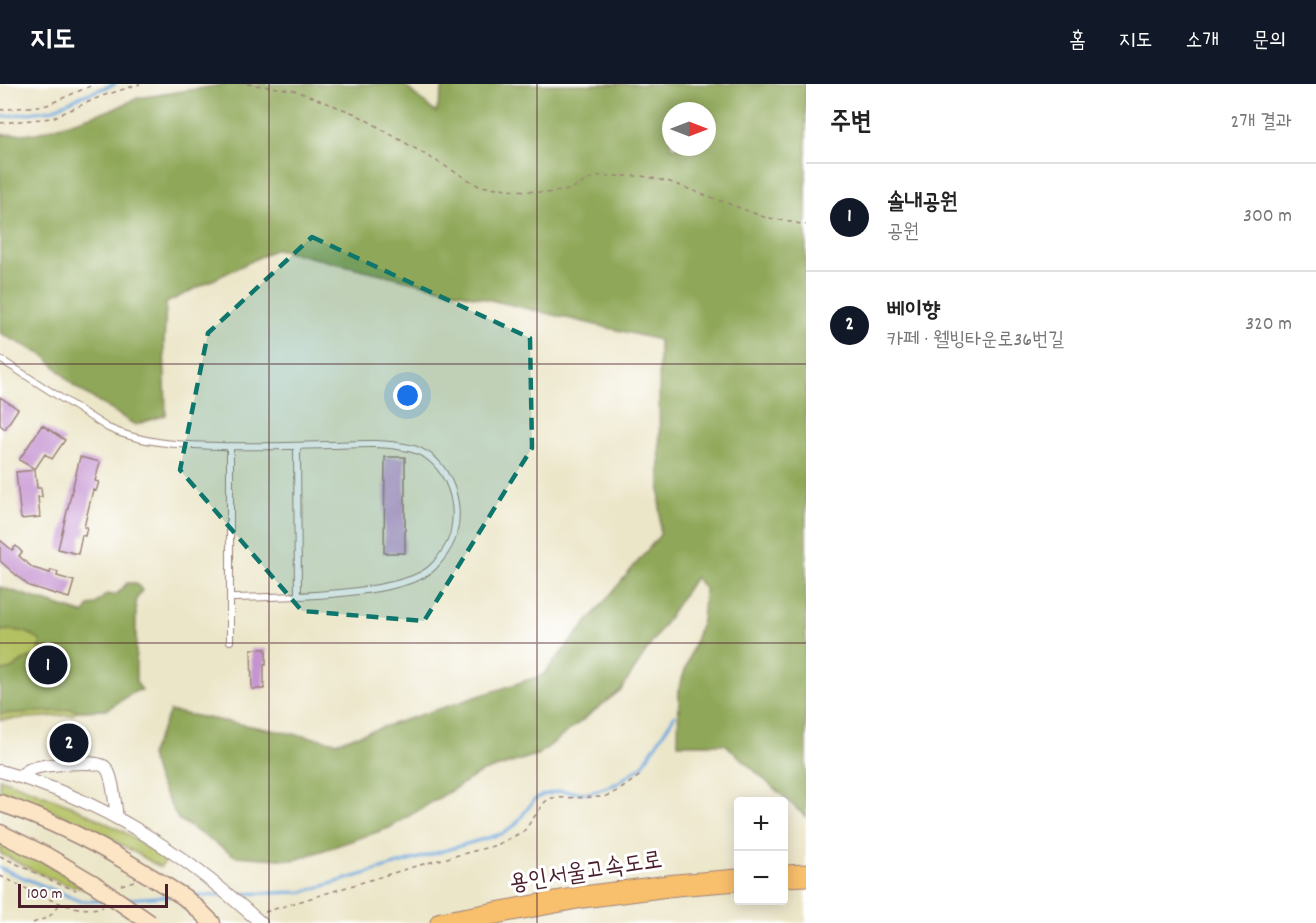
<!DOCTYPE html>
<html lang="ko">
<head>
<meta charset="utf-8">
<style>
	body { margin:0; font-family:Dekko,"Poor Story",sans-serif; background:#f2f2f2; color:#222 }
	.controls { position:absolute; right:18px; bottom:18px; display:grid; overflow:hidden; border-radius:6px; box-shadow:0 3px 15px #0003 }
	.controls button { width:54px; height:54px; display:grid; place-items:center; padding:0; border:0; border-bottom:2px solid #e0e0e0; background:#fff; color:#222; font:30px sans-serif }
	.compass { position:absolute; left:662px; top:18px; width:54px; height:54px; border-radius:50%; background:#fff; box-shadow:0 3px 15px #0003; rotate:90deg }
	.scale { position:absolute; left:18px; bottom:15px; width:150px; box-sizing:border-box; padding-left:6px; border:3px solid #4a1f2b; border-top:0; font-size:16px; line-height:21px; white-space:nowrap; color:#4a1f2b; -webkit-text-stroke:4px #fff; paint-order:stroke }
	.you { position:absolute; left:408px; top:312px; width:21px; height:21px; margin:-15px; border:4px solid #fff; border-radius:50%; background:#1a73e8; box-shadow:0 0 0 9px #1a73e833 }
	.badge { display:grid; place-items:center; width:39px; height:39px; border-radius:50%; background:#111827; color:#fff; font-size:20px; font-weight:700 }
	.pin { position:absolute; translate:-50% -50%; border:3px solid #fff; box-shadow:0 2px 6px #0006 }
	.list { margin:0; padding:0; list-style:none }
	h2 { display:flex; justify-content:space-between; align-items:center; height:78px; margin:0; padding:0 24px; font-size:26px }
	h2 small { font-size:20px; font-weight:400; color:#767676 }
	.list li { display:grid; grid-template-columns:39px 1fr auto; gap:18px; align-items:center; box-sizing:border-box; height:108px; padding:0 24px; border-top:2px solid #e0e0e0 }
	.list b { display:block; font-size:22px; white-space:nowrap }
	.list p { margin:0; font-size:20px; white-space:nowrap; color:#767676 }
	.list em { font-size:20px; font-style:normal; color:#767676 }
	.map { position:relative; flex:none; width:806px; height:839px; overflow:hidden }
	header { display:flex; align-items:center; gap:36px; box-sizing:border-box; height:84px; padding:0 30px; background:#111827; color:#fff }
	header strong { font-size:28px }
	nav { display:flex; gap:33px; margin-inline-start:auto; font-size:21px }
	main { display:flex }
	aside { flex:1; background:#fff }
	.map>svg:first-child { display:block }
</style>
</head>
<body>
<header>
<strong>지도</strong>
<nav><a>홈</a><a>지도</a><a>소개</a><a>문의</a></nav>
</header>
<main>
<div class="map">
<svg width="806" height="839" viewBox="0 0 806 839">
	<rect width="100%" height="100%" fill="#fff"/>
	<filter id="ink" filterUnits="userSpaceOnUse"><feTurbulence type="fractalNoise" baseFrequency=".0167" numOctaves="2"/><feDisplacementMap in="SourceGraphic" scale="12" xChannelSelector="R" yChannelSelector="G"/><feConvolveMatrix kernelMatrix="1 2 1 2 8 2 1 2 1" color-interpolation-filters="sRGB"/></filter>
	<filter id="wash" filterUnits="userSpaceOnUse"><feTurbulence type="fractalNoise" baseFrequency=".008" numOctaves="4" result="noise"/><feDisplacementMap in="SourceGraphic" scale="24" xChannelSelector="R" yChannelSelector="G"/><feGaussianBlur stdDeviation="1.35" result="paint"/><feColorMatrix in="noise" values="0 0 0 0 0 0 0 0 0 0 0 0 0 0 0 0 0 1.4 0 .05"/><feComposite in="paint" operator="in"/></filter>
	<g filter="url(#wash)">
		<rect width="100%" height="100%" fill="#ece6c9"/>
		<path fill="#b4c163" stroke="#7f7047" stroke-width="1.5" d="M0,503L85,530L95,626L78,627L72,631L0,636Z
			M0,694L70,721L124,748L166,777L160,783C109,752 57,725 0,708Z
			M0,756L32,771L88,805C57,802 28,783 0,769Z"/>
		<path fill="#8fa759" stroke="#6c6342" stroke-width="1.5" fill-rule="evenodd" d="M228,0H403L436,29L444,0H806V733L725,660H678L679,604L702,536L705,505L695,493L621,606L539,670L480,689L389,744L295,776L235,772L178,735L157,695L150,671L170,627L337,658L543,591L660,451L659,256L276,165L166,219L164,260L166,331L135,341L75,303L45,272L0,249V51L37,49L116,24L138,14ZM671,27H707V63H671Z
			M127,499H136L142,506L136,516V598L142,606L136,607L106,626L78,627L70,625L58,627L0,630V587C16,587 16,579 28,574C31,573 35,573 38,572L41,558C30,546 15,545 0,547V503L84,530L89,522L94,521L107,510L113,511L118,509Z"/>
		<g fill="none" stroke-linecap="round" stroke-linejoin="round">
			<path stroke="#6da9de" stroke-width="3" d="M0,33L51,26L79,13L115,0
				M0,784L80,817H107
				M233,810L303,808L504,749L515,741L534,716L543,711L560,707L589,709L616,700L642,682L675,631
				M191,812L220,811
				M128,815L169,812"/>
		</g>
		<g id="blocks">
			<path fill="#c593d0" d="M0,313L18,325L5,345L0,341Z
				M42,341L65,356L52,375L45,370L35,385L19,376Z
				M80,373L100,378L95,397L99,398L96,407L93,406L84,443H87L85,452L82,451L78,470L58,465Z
				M385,373H405V469H384Z
				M35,386L37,404H41L42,413H38L40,433L21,435L16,388Z
				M0,456L12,466L16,462L22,468L19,472L33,484L50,489L51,486L58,488L57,492L74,497L69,514L29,502L0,477Z
				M251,565H266V581H264V605H252Z
				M75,646L78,665L62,667L60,648Z"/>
		</g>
	</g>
	<g filter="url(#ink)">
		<use href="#blocks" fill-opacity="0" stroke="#9b827a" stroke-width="1.5"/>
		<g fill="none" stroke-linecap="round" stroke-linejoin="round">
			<defs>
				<path id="service" d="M0,275L108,344C144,360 179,361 219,362C257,363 295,362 332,361C358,360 384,358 409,364C445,372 461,413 454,447C452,460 443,472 434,482C407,513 274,513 231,514
					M297,362L298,512
					M230,557V362"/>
				<path id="minor" d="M0,687C104,716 182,768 261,839
					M19,693C23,690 27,686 31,685C43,681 96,675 105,683C113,689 115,722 117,733"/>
				<path id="secondary" d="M0,719C45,734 86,754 127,778
					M0,749L45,771L94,800
					M199,826L212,839"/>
				<path id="motorway" d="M784,792L806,791
					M441,839L583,813L676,801L738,796"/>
			</defs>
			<use href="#service" stroke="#9b827a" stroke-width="8"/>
			<use href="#minor" stroke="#9b827a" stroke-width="14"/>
			<use href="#secondary" stroke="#9b827a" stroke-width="19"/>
			<use href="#motorway" stroke="#9b827a" stroke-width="23"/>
			<path stroke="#9b827a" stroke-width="1.5" stroke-dasharray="4.5 4.5" stroke-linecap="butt" d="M247,0L293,6L356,30L479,102L546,109L569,106L596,92H642L670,98L764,133L806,141
				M0,26L47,21L95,0
				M0,39L52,34L102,12L140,0
				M0,772L59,800L76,806
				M0,792C30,805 71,832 103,823
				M121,801L134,797
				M265,828L416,782L497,761L524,747L545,718L550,714L604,713L621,705L642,690
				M33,839L49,833L60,820"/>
			<use href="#service" stroke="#fff" stroke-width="6"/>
			<use href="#minor" stroke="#fff" stroke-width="12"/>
			<use href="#secondary" stroke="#fce5c4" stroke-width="16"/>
			<use href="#motorway" stroke="#f8bf6c" stroke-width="21"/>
			<defs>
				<path id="secondary-bridge" d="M127,778L184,813L199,826
					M94,800L150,839"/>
			</defs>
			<use href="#secondary-bridge" stroke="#9b827a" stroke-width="19" stroke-linecap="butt"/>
			<use href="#secondary-bridge" stroke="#fce5c4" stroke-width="16"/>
		</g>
	</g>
	<path fill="#0f766e" fill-opacity="0.2" stroke="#0f766e" stroke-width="4.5" stroke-dasharray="12 8" stroke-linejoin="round" d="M312,153L530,254L532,364L424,537L302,527L180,386L208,249Z"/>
	<path fill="none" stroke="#4a1f2b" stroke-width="1.5" stroke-opacity="0.55" d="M269,0V839M537,0V839M0,280H806M0,559H806"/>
	<g text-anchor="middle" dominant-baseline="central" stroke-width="6" stroke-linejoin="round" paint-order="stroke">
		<g font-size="24" fill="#4a1f2b" stroke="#fff">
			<text transform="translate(586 789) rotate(-9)">용인서울고속도로</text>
		</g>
	</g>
</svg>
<div class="controls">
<button>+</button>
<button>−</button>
</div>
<svg class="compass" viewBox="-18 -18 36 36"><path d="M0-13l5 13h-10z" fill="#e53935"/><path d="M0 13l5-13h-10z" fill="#767676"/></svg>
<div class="scale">100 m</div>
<div class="you"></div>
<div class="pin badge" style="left:48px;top:581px">1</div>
<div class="pin badge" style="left:69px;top:659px">2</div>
</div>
<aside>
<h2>주변<small>2개 결과</small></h2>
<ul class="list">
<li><span class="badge">1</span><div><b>솔내공원</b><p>공원</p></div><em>300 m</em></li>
<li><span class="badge">2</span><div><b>베이향</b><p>카페 · 웰빙타운로36번길</p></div><em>320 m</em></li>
</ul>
</aside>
</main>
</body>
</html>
